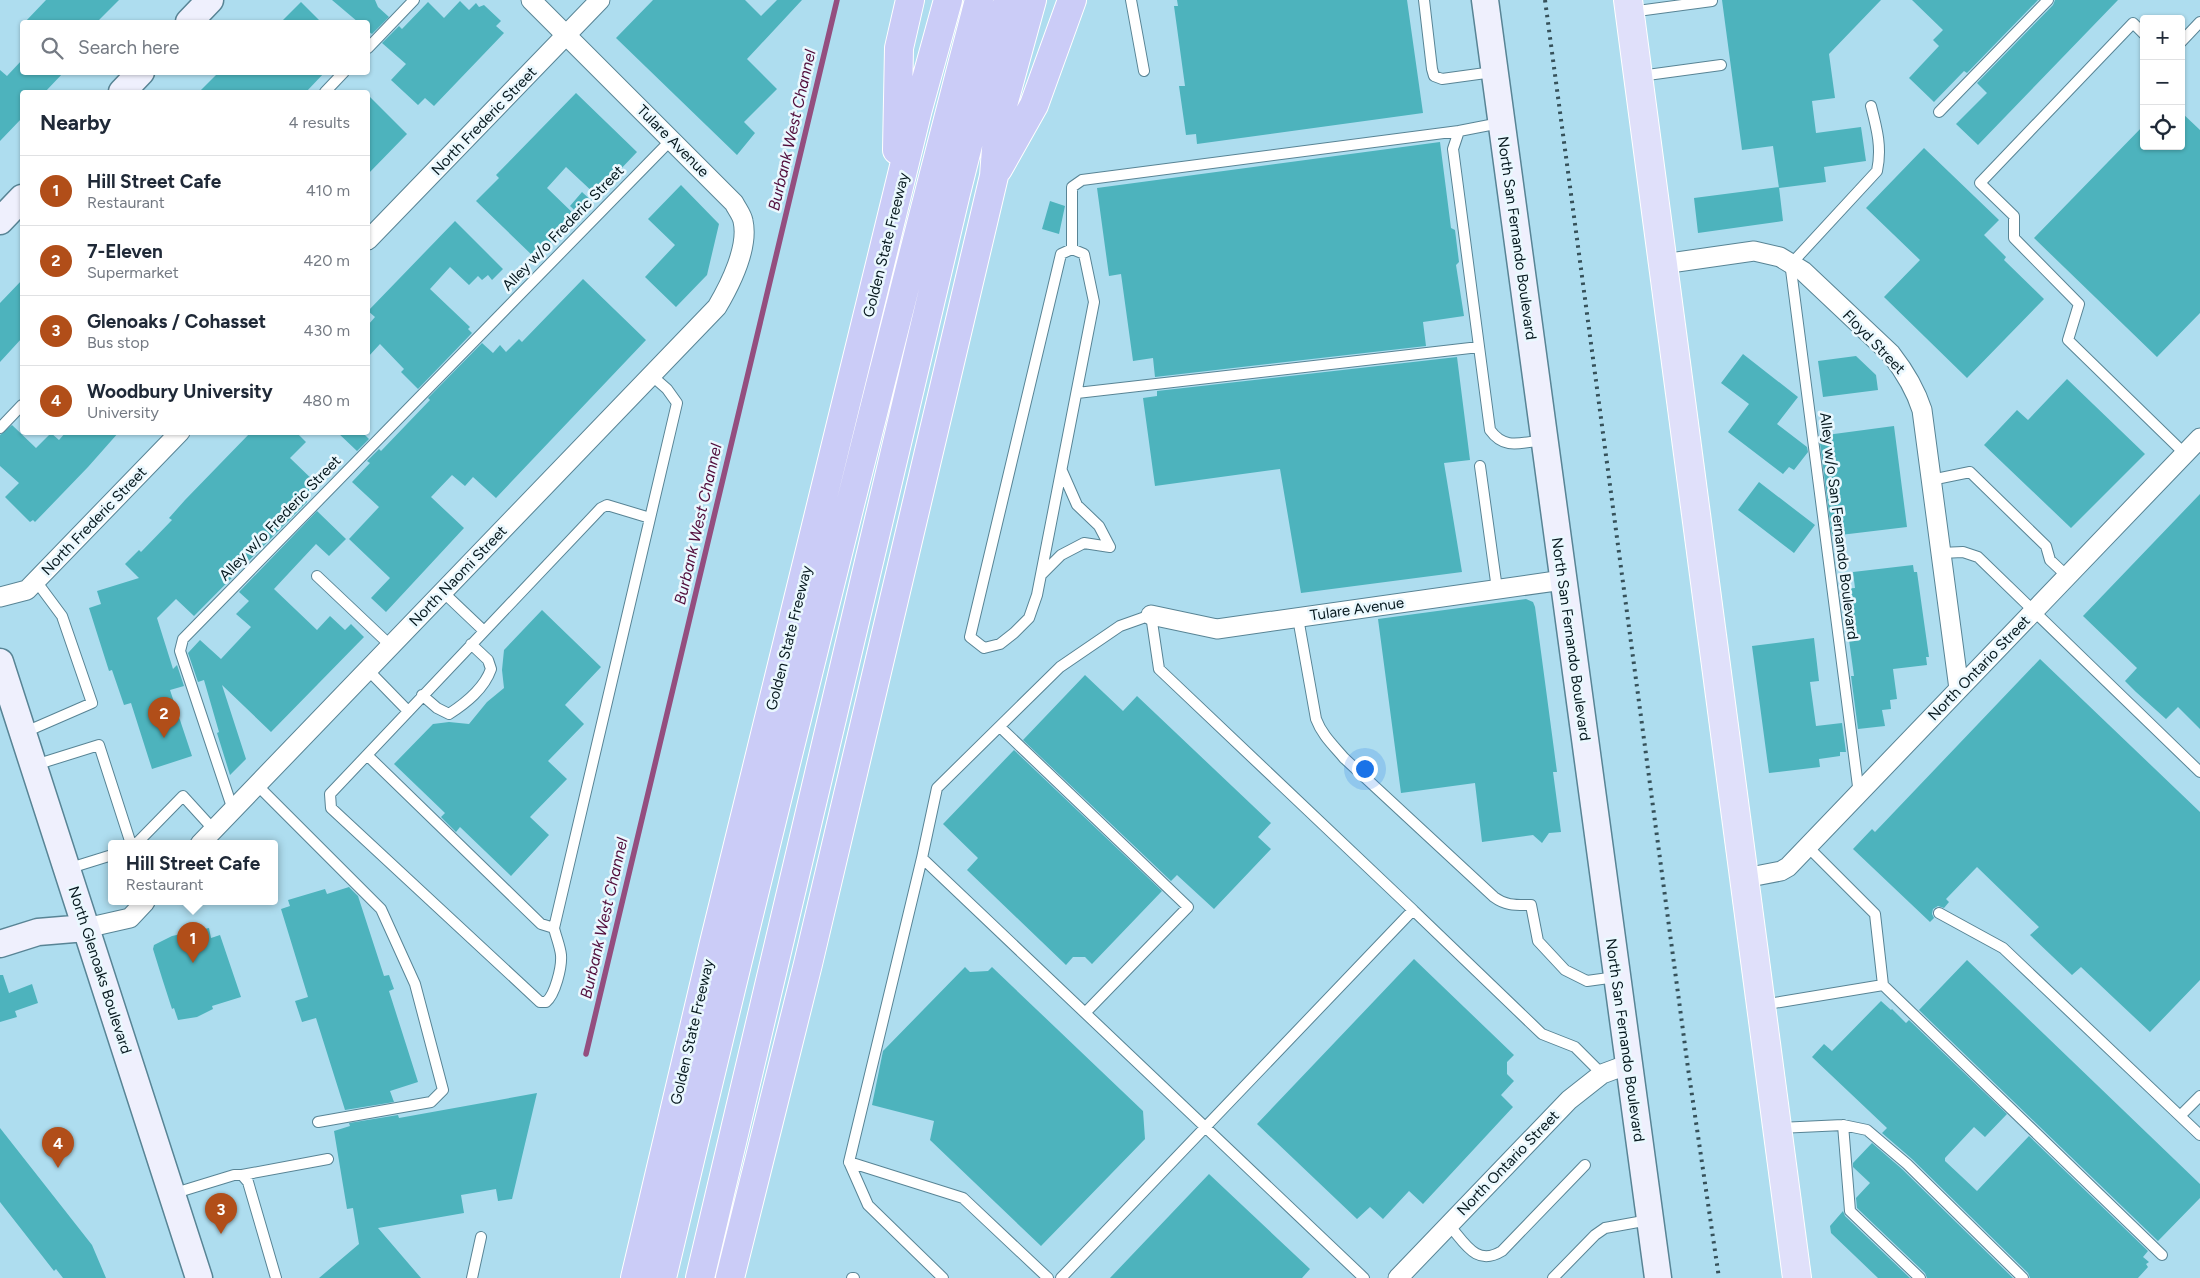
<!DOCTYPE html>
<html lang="en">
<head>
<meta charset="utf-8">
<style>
	body { margin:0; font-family:Figtree,sans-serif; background:#f2f2f3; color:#1f2937 }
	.controls { position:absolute; right:15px; top:15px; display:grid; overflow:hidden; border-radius:5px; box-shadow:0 1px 4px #0004 }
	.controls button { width:45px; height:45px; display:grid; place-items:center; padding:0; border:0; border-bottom:1px solid #e0e1e3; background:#fff; color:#1f2937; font:25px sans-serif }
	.you { position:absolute; left:1364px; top:768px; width:18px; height:18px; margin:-12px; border:4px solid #fff; border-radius:50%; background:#1a73e8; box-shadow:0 0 0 8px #1a73e833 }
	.badge { display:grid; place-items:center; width:32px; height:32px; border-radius:50%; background:#b14e19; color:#fff; font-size:16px; font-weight:700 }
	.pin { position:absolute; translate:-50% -41px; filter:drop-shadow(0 1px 2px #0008) }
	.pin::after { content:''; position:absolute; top:26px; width:18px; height:15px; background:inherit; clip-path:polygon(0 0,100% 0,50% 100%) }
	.popup { position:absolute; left:108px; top:840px; width:170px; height:65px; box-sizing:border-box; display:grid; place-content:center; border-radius:5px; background:#fff; filter:drop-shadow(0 1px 4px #0005); font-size:16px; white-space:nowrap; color:#747a83 }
	.popup b { font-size:19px; color:#1f2937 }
	.popup::after { content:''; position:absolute; left:50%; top:100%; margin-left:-10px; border:10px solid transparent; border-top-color:#fff }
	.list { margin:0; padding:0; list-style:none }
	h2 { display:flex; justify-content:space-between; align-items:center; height:65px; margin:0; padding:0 20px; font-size:21px }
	h2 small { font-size:16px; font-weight:400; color:#747a83 }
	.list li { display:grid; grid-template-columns:32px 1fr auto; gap:15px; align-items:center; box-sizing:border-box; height:70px; padding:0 20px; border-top:1px solid #e0e1e3 }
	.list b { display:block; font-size:19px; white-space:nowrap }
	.list p { margin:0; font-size:16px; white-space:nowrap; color:#747a83 }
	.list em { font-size:16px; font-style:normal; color:#747a83 }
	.icon { flex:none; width:28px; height:28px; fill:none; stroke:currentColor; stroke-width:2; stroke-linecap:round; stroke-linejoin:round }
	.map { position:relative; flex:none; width:2200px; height:1278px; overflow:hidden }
	.search { position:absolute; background:#fff; box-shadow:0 1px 4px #0004; left:20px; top:20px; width:350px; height:55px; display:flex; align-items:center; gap:12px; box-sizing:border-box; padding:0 18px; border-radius:5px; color:#747a83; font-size:19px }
	.panel { position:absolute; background:#fff; box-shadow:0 1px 4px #0004; left:20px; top:90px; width:350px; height:345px; border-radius:5px }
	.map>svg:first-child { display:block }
</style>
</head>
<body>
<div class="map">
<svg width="2200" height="1278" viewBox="0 0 2200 1278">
	<rect width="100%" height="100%" fill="#aeddef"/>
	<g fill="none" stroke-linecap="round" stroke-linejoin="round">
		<path stroke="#944e7f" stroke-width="5.5" d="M586,1054L837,0"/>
	</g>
	<path fill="#4db3bd" d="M46,0H119L97,22H25Z
		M332,0H375L378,7L389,17L372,34L368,31V22H358Z
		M653,0H745L761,16L777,0H802L747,59L777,89L744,122L755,133L737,155L616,38Z
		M1177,0H1407L1423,113L1197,144L1196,134L1186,135L1179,86H1185L1174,6H1178Z
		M1722,0H1881L1829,54L1835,98L1812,101L1816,133L1861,127L1866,161L1824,167L1826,182L1779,188L1773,146L1742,150Z
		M1912,0H2038L1967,73L1964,71L1934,102L1909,78L1939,46L1933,40L1943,30Z
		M2055,0H2118L1978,145L1956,124L1987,93L1977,83L2053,5Z
		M460,1L469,10L476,3L479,7L484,5L501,21L496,26L504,33L434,106L425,98L418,105L391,80L406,64L382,43L399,26L402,29L428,2L444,18Z
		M301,2L321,22H281Z
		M22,60V72H64L45,92H22V118L0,141V70L7,76Z
		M219,72H325L306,92H199Z
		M576,93L637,152L596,195L566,167L547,188L577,217L535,258L476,201L499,178L496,175Z
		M368,95L407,134L368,174Z
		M2181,112L2200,130V313L2157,357L2034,238L2144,125V146H2181Z
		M1440,142L1451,228L1455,230L1459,262L1456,265L1464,316L1423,322L1426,346L1155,377L1153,358L1133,361L1121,274L1109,276L1097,188Z
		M1924,148L1999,220L1984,235L2006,257L2004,260L2044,299L1967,378L1884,297L1920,260L1866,208Z
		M681,185L719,224L707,275L676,307L645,277L675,245L648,219Z
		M1779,187L1783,221L1698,233L1694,198Z
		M582,192L594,203L581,216L570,206Z
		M1050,201L1065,206L1059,234L1042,229Z
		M455,221L503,269L492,280L488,275L482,280L478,276L469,285L450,267L430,289L470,327L468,329L472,333L418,389L401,372L404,369L380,344L368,357V325L375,317L368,311Z
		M583,279L646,340L496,498L473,477L465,486L452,475L431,497L464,528L386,612L371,598L390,578L349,539L379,507L352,482L370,463L367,461L379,449L381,451L430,400L428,398L482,343L493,353L500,345L506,352L519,339L522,342Z
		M22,280V338L0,362V303Z
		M1743,354L1798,397L1777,424L1807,447L1808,452L1794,470L1789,467L1783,474L1728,432L1749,404L1721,383Z
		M1856,356L1876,375L1878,390L1823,397L1818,361Z
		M1457,357L1470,460L1444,463L1462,572L1301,593L1280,469L1155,486L1143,398L1157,396V391Z
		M2067,379L2145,454L2071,528L1984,445L2017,410L2028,420Z
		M12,425L36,448L51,433L59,440L66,432H119L88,467L35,522L33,520L30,522L5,497L19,483L0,466V435Z
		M1894,426L1907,527L1832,536L1819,436Z
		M251,432H296L306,442L290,458L318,485L305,499L307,502L194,616L176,599L157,618L173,669L177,665L184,686L170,690L192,756L152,769L131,703L124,705L112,670L109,671L89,608L101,604L97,591L139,578L125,564L139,550L141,552L172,520L169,518L185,500Z
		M337,432H362L369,439L357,451Z
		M1759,482L1815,525L1794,553L1738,510Z
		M2200,494V729L2178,707L2166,719L2136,692L2125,681L2137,668L2083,616Z
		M317,511L346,539L329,556L316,544L274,589L317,630L330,616L345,630L351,624L364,637L271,732L222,685L246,759L230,775L217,733L219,732L204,680L198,682L188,653L200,640L221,659L251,627L236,614L249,601L239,592Z
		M1913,565L1914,572H1917L1924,622L1929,657H1926L1927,665L1893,669L1897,699L1890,700L1891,709L1882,710L1885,726L1858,729L1851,676H1854L1842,589L1855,588L1853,572Z
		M1526,599L1533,602L1535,607L1557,772H1553L1561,832L1549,833L1542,843L1533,835L1482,842L1475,783L1401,793L1378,619Z
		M542,610L601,667L565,705L584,724L548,761L567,779L530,817L549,835L511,876L460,827L456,832L441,817L445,813L394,764L433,724L449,722L469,724L487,702L504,688L502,670L504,650Z
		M1814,638L1819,681L1810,682L1816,726L1842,723L1846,752H1840V756L1819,759L1820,767L1769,773L1752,646Z
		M2040,659L2200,812V980L2150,1032L2081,967L2072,975L2030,935L2039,927L1977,867L1946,899L1949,902L1944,908L1938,906L1933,909L1932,914L1934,918L1930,922L1853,849L1872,829L1875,832Z
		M1085,675L1123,711L1137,696L1271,823L1258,837L1271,849L1214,909L1177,875L1171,881L1023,740Z
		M1014,750L1162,891L1092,964L1085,957H1073L1066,965L967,870L978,858L943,824Z
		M349,887L358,896L384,976L389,975L394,989L389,991L418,1082L390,1091L394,1102L345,1110L316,1018L302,1022L295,1001L308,997L281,909L290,906L288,900L325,889L327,894Z
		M209,928L211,938L220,935L241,997L212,1006L213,1009L197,1017L178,1020L174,1008L172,1009L162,978L153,949L154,945L172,936Z
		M1414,959L1514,1055L1507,1062V1074L1514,1081L1501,1095L1513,1107L1423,1204L1409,1191L1383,1219L1370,1207L1357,1219L1257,1124Z
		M1967,960L2200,1184V1198L2158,1241L1919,1010Z
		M965,967L970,972L988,971L992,967L1143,1111L1145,1139L1041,1246L930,1140L934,1121L872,1105L883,1051Z
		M0,975H3L9,993L32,984L38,1003L15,1011L17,1017L0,1022Z
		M1881,1001L1891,1010L1892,1009L1906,1023L1909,1020L2007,1114L1985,1137L1974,1127L1945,1158V1161L1977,1191L2029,1136L2148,1251L2143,1257L2149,1262L2146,1264L2148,1267L2138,1278H2030L2028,1273L1912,1159L1882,1133L1887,1128L1812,1057L1824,1044L1832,1051Z
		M537,1093L512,1199L498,1201L496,1189L461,1195L464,1213L378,1228L421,1278H319L359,1244L353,1208L347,1209L334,1131L350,1126L349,1123L398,1115L399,1118Z
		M0,1128L92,1245L106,1278H63L56,1269L54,1271L0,1202Z
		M1872,1143L1902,1169L2013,1278H1927L1925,1273L1857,1208L1856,1198L1870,1183L1853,1167V1163Z
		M1209,1174L1310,1269L1302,1278H1110Z
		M1843,1211L1845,1216L1910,1278H1878L1831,1233L1830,1226Z"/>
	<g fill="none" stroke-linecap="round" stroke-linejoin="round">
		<defs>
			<path id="lane" d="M1131,0L1144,71
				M1424,0L1432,69L1434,76L1442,79L1493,72
				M1630,12L1712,1
				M2144,34L2133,23L1980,183L2014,216V238L2079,304L2068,340L2185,454
				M2181,42L2200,22
				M368,48L414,0
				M1640,76L1721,65
				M325,92L344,72
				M1939,112L2048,0
				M1500,123L1459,131L1453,149L1490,430C1505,451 1522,442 1544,440
				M1072,249L1084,254L1094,302L1037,595L1029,618L1014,633L1000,644L984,648L970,637L1061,254Z
				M1072,249V187L1082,180L1459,131
				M1790,262L1859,794
				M1792,263L1877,171C1882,148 1877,129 1871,106
				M1077,393L1479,347
				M0,428L22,405
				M1480,466L1497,589
				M1062,471L1077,505L1099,526L1110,547
				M1931,480L1970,472L2046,546L2050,560L2067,576
				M650,518L607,505L601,508L330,794L331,808L540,1002H546C555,995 562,967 561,955C560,946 556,937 554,928L677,403L667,389L651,375
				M1941,553L1963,552L1978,557L2200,772
				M1042,574L1061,555L1084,543L1110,547
				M317,576L391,646
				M443,592L483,630
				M1298,618L1316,719C1322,735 1333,745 1344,758L1494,897C1506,906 1516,905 1531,905L1538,941L1565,970L1587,981L1616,977
				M368,670L408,711
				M422,695L437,708L449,714C466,703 484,689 491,669L488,660L471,644
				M1000,727L1188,907L1085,1013
				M23,733L92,703L62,616L36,581
				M367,755L541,924L554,928
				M35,765L99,745L131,844
				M257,785L381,909L415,984L443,1090L431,1102L318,1122
				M233,810L180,651L183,639L671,140
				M136,844L183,796L214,830
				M1808,847L1875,914L1883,985L2162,1255
				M922,858L937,788L1060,667L1120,626L1151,615L1159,669L1413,910
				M67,869L112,855
				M1939,913L2003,948L2200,1135
				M1762,1005L1883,985
				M2180,1116L2200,1096
				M1843,1125L1850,1211L1920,1278
				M1779,1128L1843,1125L1867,1130L1907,1164L2023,1278
				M849,1162L868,1205L943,1278
				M242,1175L328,1159
				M172,1194L234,1175H242L248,1182L276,1278
				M1449,1225C1465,1243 1476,1267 1502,1251L1585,1165
				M472,1278L481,1237
				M852,1278H854
				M1048,1278L963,1198L849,1162L922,858L1364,1278
				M1061,1278L1413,910L1542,1034L1575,1047L1602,1074
				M1553,1278L1595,1235L1605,1228L1649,1220"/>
			<path id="street" d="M368,240L600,0
				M1663,264L1754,251L1780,257L1803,271L1891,354C1905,372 1915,388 1922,410L1959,689
				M0,597L27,590L180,432
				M1151,615L1217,629L1563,580
				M200,844L717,307C730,285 749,247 743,221C742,215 737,209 734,203L531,0
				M1745,878L1781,871L1788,867L2200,438
				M86,928L130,918L145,902
				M1398,1278L1569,1100L1602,1074L1629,1064"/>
			<path id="secondary" d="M1485,0L1658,1278
				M189,22L210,0
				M122,92L141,72
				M0,221L22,198
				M0,662L199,1278
				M0,944L38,932L86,928"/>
			<path id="primary" d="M1628,0L1797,1278"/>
			<path id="highway" d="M897,150L899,48L910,0
				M998,169L1034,105L1072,0
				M635,1278L713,947L918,109L948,0
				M662,1278C763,851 868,425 979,0
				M700,1278L956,193L983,85L1008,0
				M730,1278L808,964L994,176L998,123L1032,0"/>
		</defs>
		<use href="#lane" stroke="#588495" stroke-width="12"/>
		<use href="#street" stroke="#588495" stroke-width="21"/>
		<use href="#secondary" stroke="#588495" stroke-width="29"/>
		<use href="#primary" stroke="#fff" stroke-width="30"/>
		<use href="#highway" stroke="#fff" stroke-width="30"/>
		<use href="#lane" stroke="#fff" stroke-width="10"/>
		<use href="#street" stroke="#fff" stroke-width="19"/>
		<use href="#secondary" stroke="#eff0fd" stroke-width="26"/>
		<use href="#primary" stroke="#e0e0fa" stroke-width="28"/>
		<use href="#highway" stroke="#cbccf7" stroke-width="28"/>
		<path stroke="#36515a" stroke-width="4" stroke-dasharray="2.5 5" stroke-linecap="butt" d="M1545,0L1688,1068L1719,1278"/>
	</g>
	<g text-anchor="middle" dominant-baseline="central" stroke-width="5" stroke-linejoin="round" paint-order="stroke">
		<g font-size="15" fill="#06181e" stroke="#eaf8fe">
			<text transform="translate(484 121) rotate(-46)">North Frederic Street</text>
			<text transform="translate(673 141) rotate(45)">Tulare Avenue</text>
			<text transform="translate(563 228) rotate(-46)">Alley w/o Frederic Street</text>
			<text transform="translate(1517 238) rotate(82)">North San Fernando Boulevard</text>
			<text transform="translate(886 245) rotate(-76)">Golden State Freeway</text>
			<text transform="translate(1874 342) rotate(46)">Floyd Street</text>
			<text transform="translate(280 518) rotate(-46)">Alley w/o Frederic Street</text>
			<text transform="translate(94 521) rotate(-46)">North Frederic Street</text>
			<text transform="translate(1839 526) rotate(83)">Alley w/o San Fernando Boulevard</text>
			<text transform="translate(458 576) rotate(-46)">North Naomi Street</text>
			<text transform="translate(1357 609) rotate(-8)">Tulare Avenue</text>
			<text transform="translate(789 638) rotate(-76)">Golden State Freeway</text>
			<text transform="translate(1571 639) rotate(82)">North San Fernando Boulevard</text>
			<text transform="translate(1979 668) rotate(-46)">North Ontario Street</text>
			<text transform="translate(100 970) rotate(72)">North Glenoaks Boulevard</text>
			<text transform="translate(692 1032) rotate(-77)">Golden State Freeway</text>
			<text transform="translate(1625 1040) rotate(82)">North San Fernando Boulevard</text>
			<text transform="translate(1508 1163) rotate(-46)">North Ontario Street</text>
		</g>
		<g font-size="16" font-style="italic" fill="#520d3c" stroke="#eaf8fe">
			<text transform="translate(792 130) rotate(-77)">Burbank West Channel</text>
			<text transform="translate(698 524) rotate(-77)">Burbank West Channel</text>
			<text transform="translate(604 918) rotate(-77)">Burbank West Channel</text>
		</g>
	</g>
</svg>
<div class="controls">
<button>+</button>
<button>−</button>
<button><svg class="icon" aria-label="locate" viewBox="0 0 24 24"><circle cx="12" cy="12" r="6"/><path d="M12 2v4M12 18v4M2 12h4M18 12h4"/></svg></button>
</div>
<div class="you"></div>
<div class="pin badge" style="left:193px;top:963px">1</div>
<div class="popup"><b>Hill Street Cafe</b>Restaurant</div>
<div class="pin badge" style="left:164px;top:738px">2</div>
<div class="pin badge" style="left:221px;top:1234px">3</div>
<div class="pin badge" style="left:58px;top:1168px">4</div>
<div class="search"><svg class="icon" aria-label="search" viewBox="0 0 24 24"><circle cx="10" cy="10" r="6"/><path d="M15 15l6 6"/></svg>Search here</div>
<section class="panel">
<h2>Nearby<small>4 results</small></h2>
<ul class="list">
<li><span class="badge">1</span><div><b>Hill Street Cafe</b><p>Restaurant</p></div><em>410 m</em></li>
<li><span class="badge">2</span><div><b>7-Eleven</b><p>Supermarket</p></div><em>420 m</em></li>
<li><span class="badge">3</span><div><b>Glenoaks / Cohasset</b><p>Bus stop</p></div><em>430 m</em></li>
<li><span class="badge">4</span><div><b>Woodbury University</b><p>University</p></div><em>480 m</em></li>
</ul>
</section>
</div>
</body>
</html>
